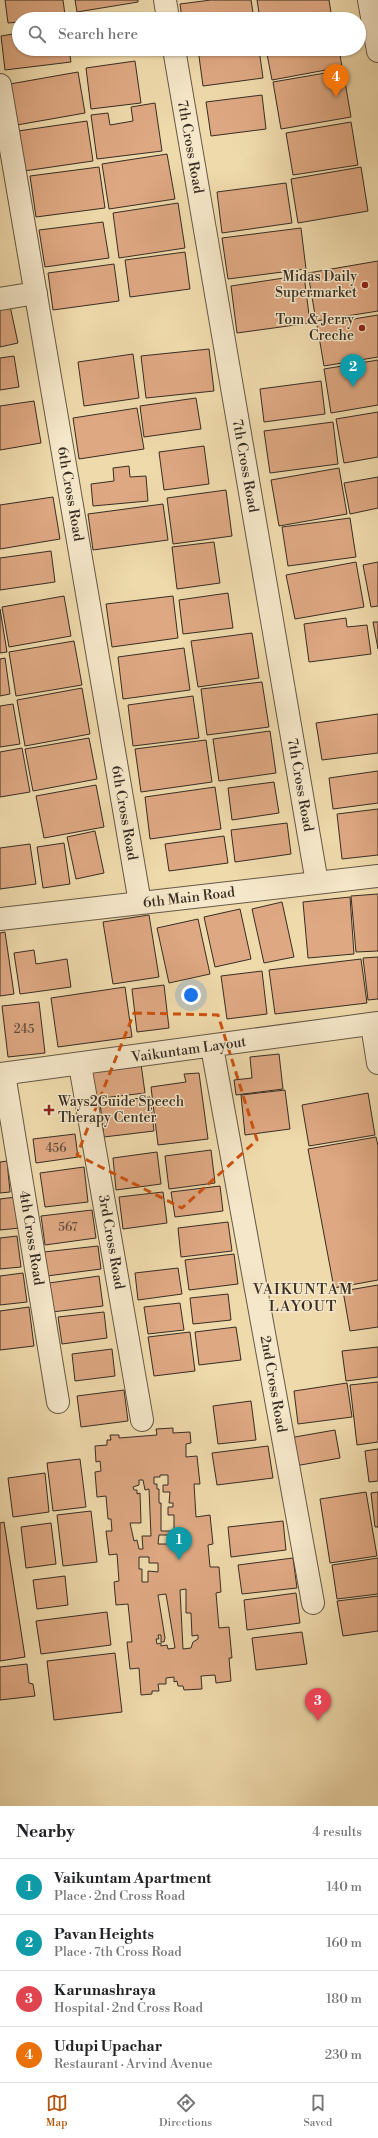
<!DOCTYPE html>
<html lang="en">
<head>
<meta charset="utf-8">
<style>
	body { margin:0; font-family:"Libre Bodoni",serif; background:#f2f2f2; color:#202124 }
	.you { position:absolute; left:191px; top:995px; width:14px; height:14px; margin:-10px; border:3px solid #fff; border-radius:50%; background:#1a73e8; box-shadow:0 0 0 6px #1a73e833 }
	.badge { display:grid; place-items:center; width:26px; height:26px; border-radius:50%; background:#b45309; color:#fff; font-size:13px; font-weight:700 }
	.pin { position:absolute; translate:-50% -33px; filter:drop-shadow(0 1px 2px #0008) }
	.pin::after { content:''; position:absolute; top:21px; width:14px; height:12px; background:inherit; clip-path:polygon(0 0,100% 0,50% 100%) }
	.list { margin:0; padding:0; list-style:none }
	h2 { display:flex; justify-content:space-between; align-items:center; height:52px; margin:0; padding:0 16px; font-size:17px }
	h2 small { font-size:13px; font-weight:400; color:#757577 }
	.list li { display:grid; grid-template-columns:26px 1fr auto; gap:12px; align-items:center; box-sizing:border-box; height:56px; padding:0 16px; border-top:1px solid #e0e0e0 }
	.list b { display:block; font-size:15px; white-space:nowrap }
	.list p { margin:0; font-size:13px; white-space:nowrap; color:#757577 }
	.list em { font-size:13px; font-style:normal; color:#757577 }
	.icon { flex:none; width:22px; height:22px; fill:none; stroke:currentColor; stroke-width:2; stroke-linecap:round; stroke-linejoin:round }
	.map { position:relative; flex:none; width:378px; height:1806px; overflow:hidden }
	.search { position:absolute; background:#fff; box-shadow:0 1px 3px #0004; left:12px; right:12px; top:12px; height:44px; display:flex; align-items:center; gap:10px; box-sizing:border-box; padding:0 14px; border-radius:22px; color:#757577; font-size:15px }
	.sheet { height:276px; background:#fff }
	nav { display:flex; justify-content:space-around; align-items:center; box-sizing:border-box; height:56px; border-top:1px solid #e0e0e0; background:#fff; font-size:11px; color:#757577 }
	nav a { display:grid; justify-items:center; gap:2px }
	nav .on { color:#b45309 }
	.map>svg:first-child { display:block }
</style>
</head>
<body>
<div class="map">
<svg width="378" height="1806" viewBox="0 0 378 1806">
	<rect width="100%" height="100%" fill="#efdaac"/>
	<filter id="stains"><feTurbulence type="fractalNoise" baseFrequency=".005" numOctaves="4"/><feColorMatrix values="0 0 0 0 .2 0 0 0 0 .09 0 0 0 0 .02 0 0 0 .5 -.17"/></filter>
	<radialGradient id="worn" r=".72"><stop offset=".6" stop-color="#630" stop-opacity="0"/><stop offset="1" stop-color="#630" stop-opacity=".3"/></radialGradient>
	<path fill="#dea882" stroke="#372d23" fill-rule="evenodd" d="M5,0H63L65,15L38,19H19V22L8,23Z
		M75,0H138V2L77,12Z
		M211,0H251L254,19H182L180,4Z
		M257,0H329L332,19H260Z
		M137,14L138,19H103Z
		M19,33V49H69L71,62L5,70L1,36Z
		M79,49H124L80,55Z
		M198,49H259L263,78L203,86Z
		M266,49H339L342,67L272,80Z
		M135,61L141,103L91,109L86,68Z
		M343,70L351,117L281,129L273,82Z
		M78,72L85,113L17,125L10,84Z
		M262,95L266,129L211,136L206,102Z
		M155,103L162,151L97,159L91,115L108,113L110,125L133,121L131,107Z
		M87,121L93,161L24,171L18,131Z
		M351,122L358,165L293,175L286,133Z
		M167,154L175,199L109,209L102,164Z
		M99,167L105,208L36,217L30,176Z
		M361,167L368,211L298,223L291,179Z
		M286,183L292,223L222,233L217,192Z
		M178,203L185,248L119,258L113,213Z
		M103,222L109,258L45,267L39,230Z
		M301,228L306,269L228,279L222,238Z
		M185,252L190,289L130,297L125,260Z
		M378,261V311L316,321L308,273Z
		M114,264L119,301L53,310L48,273Z
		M304,275L310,323L237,333L231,286Z
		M10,306L18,343L0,347V308Z
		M378,315V357L324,366L317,325Z
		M209,349L214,391L146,398L141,356Z
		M133,354L139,398L84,406L78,362Z
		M14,356L19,387L0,390V358Z
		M378,360V405L331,413L324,369Z
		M321,381L325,414L264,422L260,389Z
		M196,398L201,429L144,437L140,406Z
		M34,401L41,443L0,450V406Z
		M137,408L144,449L79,459L73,418Z
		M378,412V457L344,463L336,419Z
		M333,422L338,464L270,473L264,431Z
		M204,446L209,484L164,490L159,452Z
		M129,466L130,477L146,476L148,501L93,506L91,484L114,481L113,468Z
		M339,468L347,514L279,526L271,480Z
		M378,477V508L350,514L344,483Z
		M226,490L232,536L173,544L167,498Z
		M53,497L60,539L0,549V505Z
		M163,504L168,540L93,550L88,514Z
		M350,518L356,557L288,566L282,527Z
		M214,542L220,583L177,589L172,547Z
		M51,551L55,582L0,590V558Z
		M356,562L364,607L295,619L286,575Z
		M378,562V606L371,607L363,565Z
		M228,593L233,628L183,634L179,600Z
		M64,596L71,636L9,647L2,607Z
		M173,596L178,638L112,647L106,604Z
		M0,609L7,652L0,653Z
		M346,618L347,627L367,625L371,654L309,662L304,624Z
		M373,622H378V649Z
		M252,633L259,678L198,687L191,641Z
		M74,641L82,685L16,696L9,652Z
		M184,648L190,690L123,699L118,657Z
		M5,658L10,694L0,696V659Z
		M262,682L269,727L207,735L201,689Z
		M82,688L90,734L25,746L17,700Z
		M193,696L199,738L133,746L128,705Z
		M13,704L20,744L0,747V706Z
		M378,714V753L322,760L316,723Z
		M270,731L276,773L219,781L213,739Z
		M89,738L97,779L33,791L25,749Z
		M206,740L212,782L141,792L135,749Z
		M22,748L30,792L0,797V752Z
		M378,771V803L333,809L329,778Z
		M274,782L279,813L232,820L228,788Z
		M96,785L104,827L44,838L36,796Z
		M215,787L221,829L150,839L145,797Z
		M378,809V855L342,859L337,814Z
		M287,823L291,854L235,862L231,830Z
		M95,831L104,873L76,879L67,837Z
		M224,836L228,863L169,871L165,844Z
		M64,843L70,884L43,888L37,847Z
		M30,844L36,884L0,889V848Z
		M378,894V951L356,952L351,896Z
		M350,897L354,954L308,958L303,902Z
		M282,902L294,957L264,963L252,909Z
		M240,909L251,959L215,967L204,917Z
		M149,915L159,977L113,984L103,922Z
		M198,919L210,974L169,983L157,928Z
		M5,932L14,994L0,996V933Z
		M34,950L36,964L67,959L71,987L20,994L14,953Z
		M378,957V999L368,1000L363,958Z
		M361,959L367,1003L275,1014L269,970Z
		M262,971L267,1014L227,1019L221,976Z
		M164,985L169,1028L137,1032L132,989Z
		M125,987L132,1037L58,1047L51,998Z
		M39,1002L45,1053L8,1057L2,1006Z
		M279,1054L283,1089L236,1095L234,1080L252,1078L250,1057Z
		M141,1064L145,1093L94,1099L91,1071Z
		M199,1073L208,1139L158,1145L151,1087L186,1082L184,1074Z
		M285,1090L290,1129L245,1135L241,1095Z
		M368,1093L375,1135L309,1146L302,1105Z
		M150,1097L154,1131L104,1137L100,1103Z
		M75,1134L78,1157L36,1163L33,1139Z
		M376,1137L378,1146V1280L334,1288L308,1149Z
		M211,1150L215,1183L169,1189L165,1156Z
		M157,1152L161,1184L116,1190L113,1158Z
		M7,1161L10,1192L0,1193V1162Z
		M84,1167L88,1202L45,1207L40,1173Z
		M220,1186L223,1211L175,1217L171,1192Z
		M163,1192L167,1223L123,1229L119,1197Z
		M16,1197L20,1228L0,1230V1199Z
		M92,1210L96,1238L45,1245L41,1216Z
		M228,1222L232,1251L181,1257L178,1228Z
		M17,1236L21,1267L0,1269V1238Z
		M98,1246L101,1269L47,1276L44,1252Z
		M234,1254L238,1284L189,1290L185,1260Z
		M178,1268L182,1294L138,1300L135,1273Z
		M23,1273L27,1302L0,1305V1276Z
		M99,1276L103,1306L52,1312L49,1283Z
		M378,1285V1327L350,1331L343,1291Z
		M228,1294L231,1320L193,1324L190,1298Z
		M180,1303L184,1330L148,1334L144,1307Z
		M29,1307L34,1346L0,1350V1311Z
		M104,1312L107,1338L62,1344L58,1317Z
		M236,1327L241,1360L199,1365L195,1332Z
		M190,1332L195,1371L154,1376L148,1337Z
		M378,1347V1377L346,1381L342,1351Z
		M112,1349L115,1376L75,1381L72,1354Z
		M378,1382V1442L357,1445L350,1385Z
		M347,1383L352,1417L298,1424L294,1391Z
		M124,1390L128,1421L81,1427L77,1396Z
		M251,1401L256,1440L218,1444L213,1406Z
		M173,1428V1433L190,1432L191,1443L186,1444V1457L197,1456L200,1484H194L196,1517L210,1515L213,1544L208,1545L210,1567H219L221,1592L216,1593L219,1628L229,1627L232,1658H229L231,1681L216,1683L215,1675L201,1676L202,1689L184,1690L183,1686H178L177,1681L174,1682V1677L166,1678V1684H158L159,1691H152V1694L141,1695L139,1668L130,1669L127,1642H132L128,1604L116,1605L114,1582L119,1581L117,1554L109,1555L106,1531H112L111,1519H108L106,1496L97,1497L95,1472L101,1471L100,1461L96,1462L95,1446L107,1445V1440H111L110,1435H119V1438L157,1435L156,1429ZM160,1475H168V1485H163V1492H170L169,1503H173V1507H168V1515H174V1531H161V1503H159V1489H157V1484H154V1477H160ZM139,1480H143L145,1490L149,1489L151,1536H142L143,1549H139L137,1540L134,1541L130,1523H141L140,1493L137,1494V1490H134L133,1487L139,1485ZM159,1535H171L170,1544H158ZM139,1557H149V1563H158V1572L148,1571V1582H142V1569H139ZM186,1589V1613H191L192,1636L198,1635V1639L193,1642L191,1648L183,1649L180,1590ZM166,1594L175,1648L168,1649L167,1645L161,1646V1643L157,1644L156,1639H159L158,1635H161V1642H164L165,1638L158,1595Z
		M335,1430L340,1458L295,1466L289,1438Z
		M268,1446L273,1478L217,1485L212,1453Z
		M378,1449V1481L369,1482L365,1451Z
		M80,1459L86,1507L53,1511L47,1463Z
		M45,1473L49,1512L13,1517L8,1478Z
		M366,1492L377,1556L330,1563L320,1499Z
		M378,1492V1527H375L371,1493Z
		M91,1511L97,1562L63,1566L57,1515Z
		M283,1521L286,1550L231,1557L228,1527Z
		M4,1522L25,1657L0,1661V1523Z
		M51,1523L56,1564L26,1568L21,1527Z
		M293,1558L297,1588L242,1594L238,1565Z
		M378,1558V1594L337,1599L332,1565Z
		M65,1576L68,1605L37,1609L33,1580Z
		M296,1593L300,1623L247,1630L244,1600Z
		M378,1596V1631L343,1636L337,1601Z
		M107,1612L111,1645L41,1654L36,1621Z
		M302,1632L307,1664L256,1670L252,1638Z
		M115,1653L122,1712L54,1720L47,1661Z
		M27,1664L29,1683L33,1684L35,1696L0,1700V1667Z"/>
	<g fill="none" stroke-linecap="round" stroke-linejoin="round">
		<defs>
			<path id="minor" d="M165,0L168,19
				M174,49L317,883
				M0,85L140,903
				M0,299L36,293
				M0,919L378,876
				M372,1025L378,1063
				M212,1047L313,1603
				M80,1065L142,1420
				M0,1074L378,1023
				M4,1074L58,1402"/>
			<path id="tertiary" d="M369,0L378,51"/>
		</defs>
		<use href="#minor" stroke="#655845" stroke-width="24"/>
		<use href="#tertiary" stroke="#655845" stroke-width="24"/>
		<use href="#minor" stroke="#f5e7c9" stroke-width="22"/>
		<use href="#tertiary" stroke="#f5e7c9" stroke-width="22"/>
	</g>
	<path fill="none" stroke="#cd520f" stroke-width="3" stroke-dasharray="8 5" stroke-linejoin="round" d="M134,1013L218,1015L257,1140L182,1208L77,1155Z"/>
	<g fill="#8f2418" stroke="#f5e7c9" stroke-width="1.5">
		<circle cx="365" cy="285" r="4"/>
		<circle cx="362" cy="328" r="4"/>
		<path d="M47 1104h4v4h4v4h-4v4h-4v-4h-4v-4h4z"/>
	</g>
	<g text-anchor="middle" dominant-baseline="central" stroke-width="3" stroke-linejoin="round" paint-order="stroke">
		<g font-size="12" fill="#614c3b">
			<text x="24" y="1029">245</text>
			<text x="56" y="1148">456</text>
			<text x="68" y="1227">567</text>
		</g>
		<g font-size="14" fill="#372d23" stroke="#f5e7c9">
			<text transform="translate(190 147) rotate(80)">7th Cross Road</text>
			<text transform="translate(245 466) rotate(80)">7th Cross Road</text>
			<text transform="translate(70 494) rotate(80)">6th Cross Road</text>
			<text transform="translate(300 785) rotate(80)">7th Cross Road</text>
			<text transform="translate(124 813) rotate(80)">6th Cross Road</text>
			<text transform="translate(189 898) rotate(-7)">6th Main Road</text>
			<text transform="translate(189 1050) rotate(-8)">Vaikuntam Layout</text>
			<text transform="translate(31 1238) rotate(81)">4th Cross Road</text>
			<text transform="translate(111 1242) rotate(80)">3rd Cross Road</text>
			<text transform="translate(273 1384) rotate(80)">2nd Cross Road</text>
		</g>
		<g font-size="14" fill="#372d23" stroke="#f5e7c9" text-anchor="end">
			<text x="357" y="277">Midas Daily<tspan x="357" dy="16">Supermarket</tspan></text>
			<text x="354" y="320">Tom &amp; Jerry<tspan x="354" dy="16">Creche</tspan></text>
			<text x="58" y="1102" text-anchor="start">Ways2Guide Speech<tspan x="58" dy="16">Therapy Center</tspan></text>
		</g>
		<g font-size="15" letter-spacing="1" fill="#372d23" stroke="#f5e7c9">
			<text x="303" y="1289">VAIKUNTAM<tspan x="303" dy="17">LAYOUT</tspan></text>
		</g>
	</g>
	<rect width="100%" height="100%" filter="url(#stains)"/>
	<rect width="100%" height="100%" fill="url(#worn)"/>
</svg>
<div class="you"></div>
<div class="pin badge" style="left:179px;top:1560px;background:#0f9aa8">1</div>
<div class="pin badge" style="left:353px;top:387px;background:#0f9aa8">2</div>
<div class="pin badge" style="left:318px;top:1721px;background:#e0444e">3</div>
<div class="pin badge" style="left:336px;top:97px;background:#e8710a">4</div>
<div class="search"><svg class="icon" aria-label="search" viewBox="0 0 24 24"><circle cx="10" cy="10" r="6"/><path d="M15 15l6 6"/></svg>Search here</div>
</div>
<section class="sheet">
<h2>Nearby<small>4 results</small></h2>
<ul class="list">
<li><span class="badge" style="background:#0f9aa8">1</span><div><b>Vaikuntam Apartment</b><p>Place · 2nd Cross Road</p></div><em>140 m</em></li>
<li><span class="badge" style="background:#0f9aa8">2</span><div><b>Pavan Heights</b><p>Place · 7th Cross Road</p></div><em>160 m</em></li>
<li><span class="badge" style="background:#e0444e">3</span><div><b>Karunashraya</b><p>Hospital · 2nd Cross Road</p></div><em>180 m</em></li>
<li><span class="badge" style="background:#e8710a">4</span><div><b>Udupi Upachar</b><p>Restaurant · Arvind Avenue</p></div><em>230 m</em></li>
</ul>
</section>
<nav>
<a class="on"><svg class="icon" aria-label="map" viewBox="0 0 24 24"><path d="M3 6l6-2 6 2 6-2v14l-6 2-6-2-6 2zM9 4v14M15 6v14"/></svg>Map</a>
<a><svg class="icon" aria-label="directions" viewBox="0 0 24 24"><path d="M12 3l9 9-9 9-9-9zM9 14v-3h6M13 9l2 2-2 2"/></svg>Directions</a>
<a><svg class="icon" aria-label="saved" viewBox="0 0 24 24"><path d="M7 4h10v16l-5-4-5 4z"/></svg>Saved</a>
</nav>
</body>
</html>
